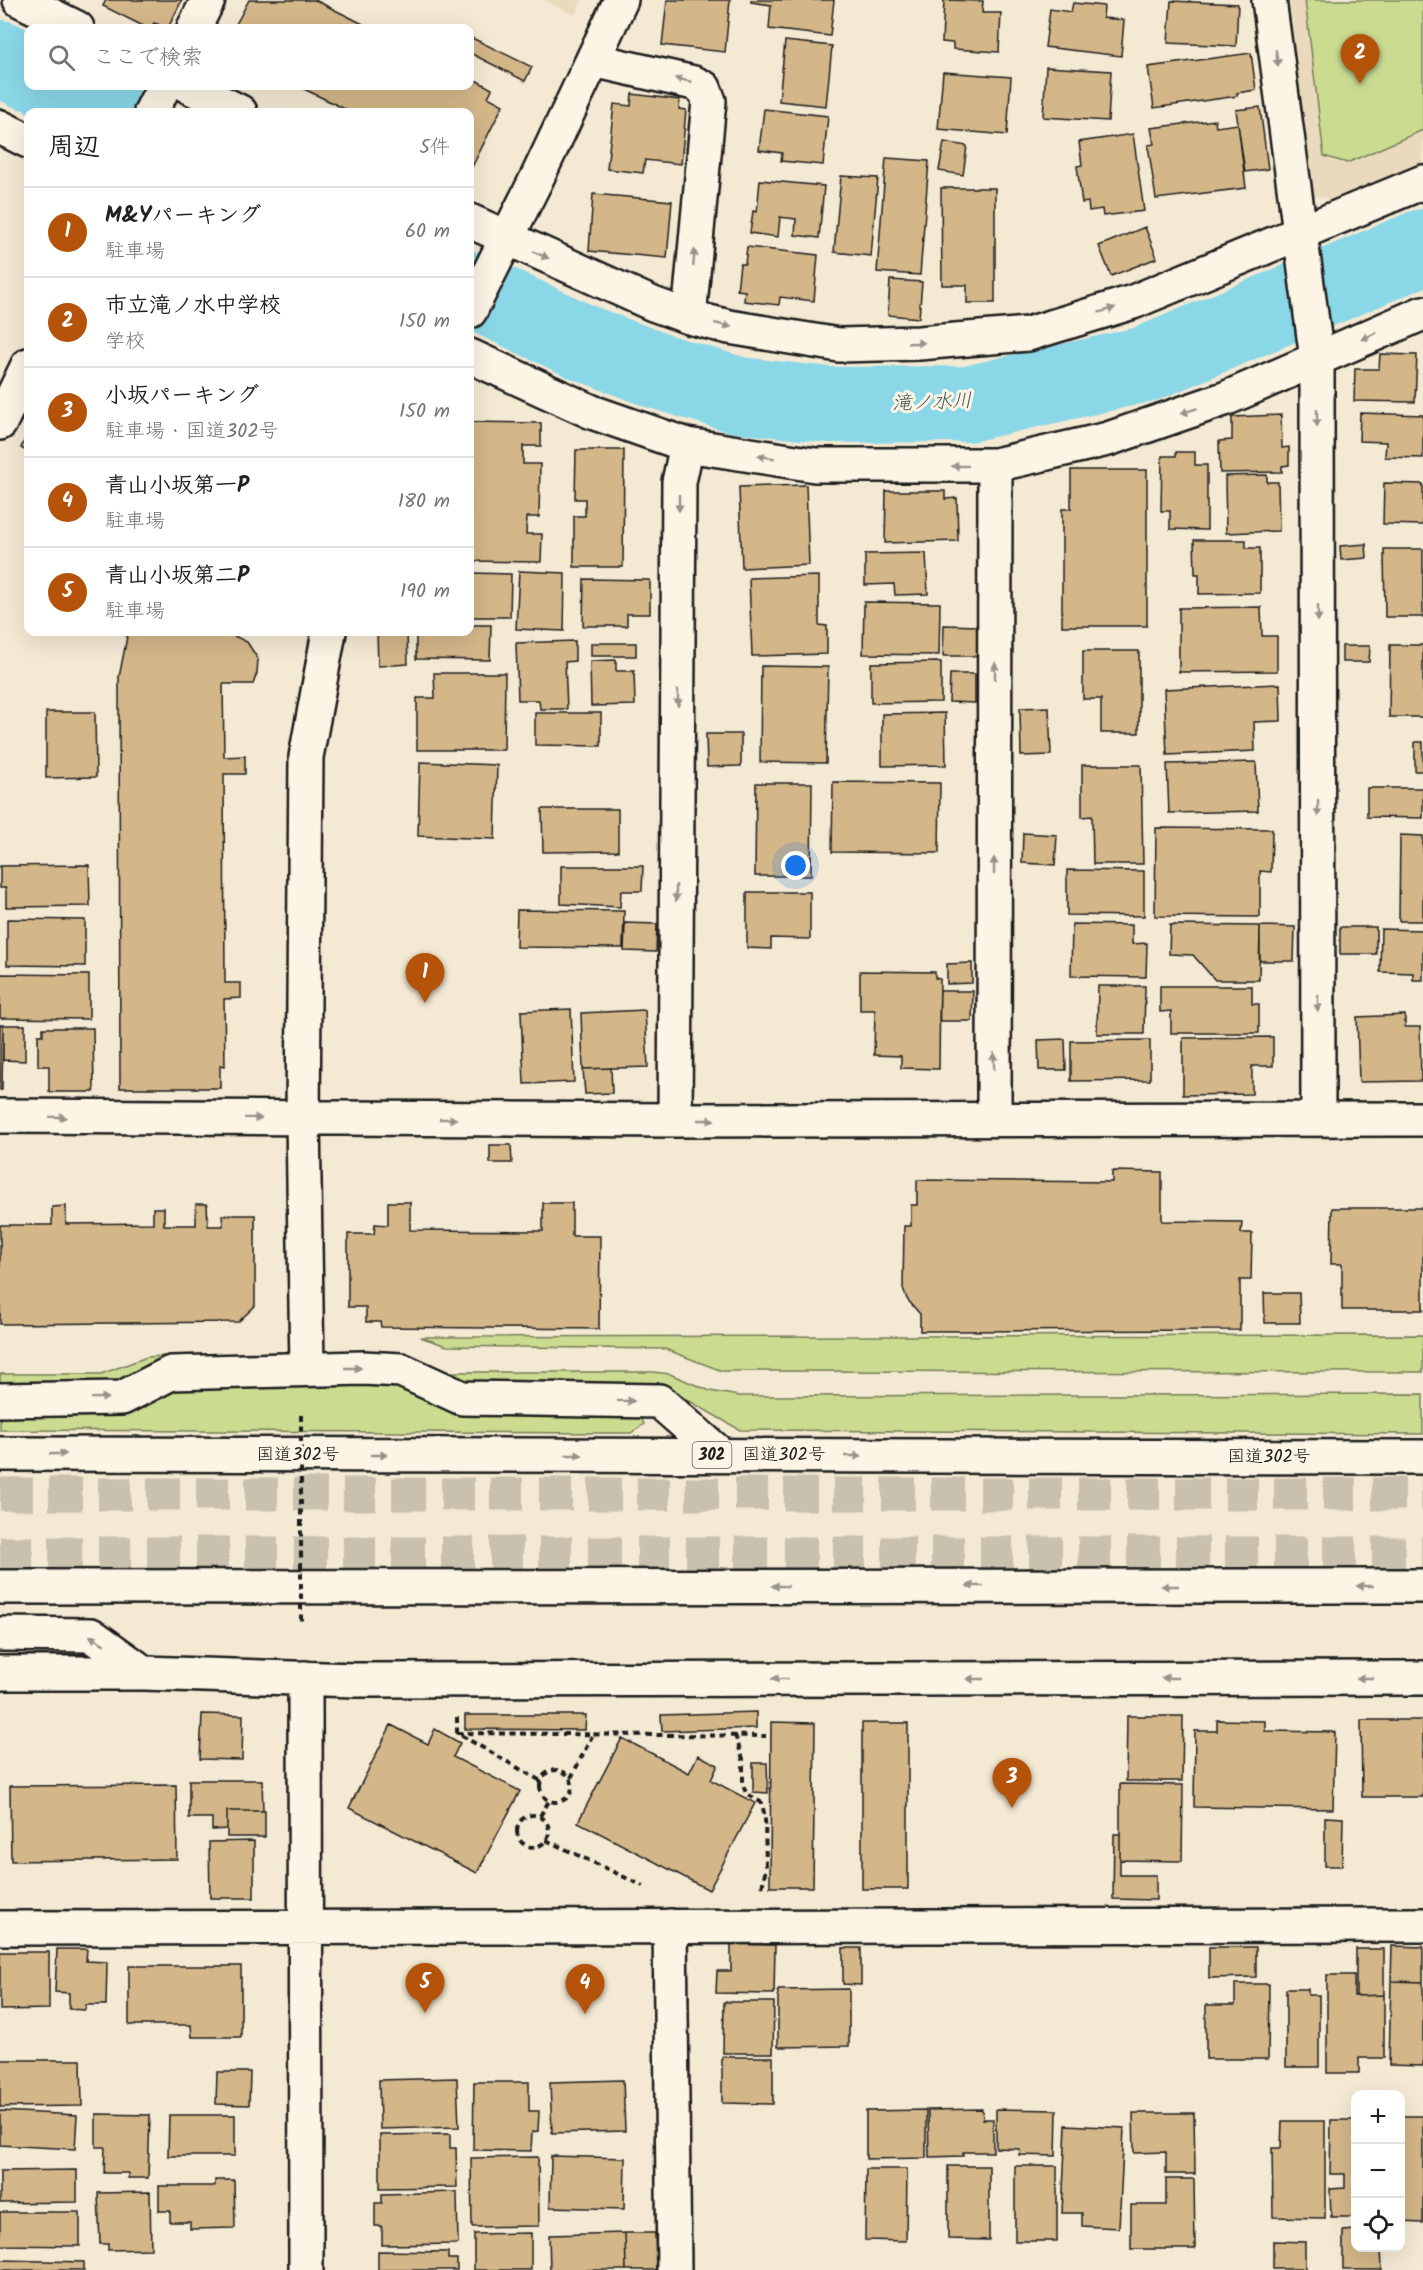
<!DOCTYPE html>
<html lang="ja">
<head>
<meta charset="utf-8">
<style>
	body { margin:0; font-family:Kalam,"Klee One",sans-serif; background:#f6f6f6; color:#202124 }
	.controls { position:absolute; right:18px; bottom:18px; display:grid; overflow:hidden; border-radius:12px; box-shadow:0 6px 24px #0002 }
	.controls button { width:54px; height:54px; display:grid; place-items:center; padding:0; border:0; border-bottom:2px solid #e0e0e0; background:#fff; color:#202124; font:30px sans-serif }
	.you { position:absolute; left:796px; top:866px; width:21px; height:21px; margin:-15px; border:4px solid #fff; border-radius:50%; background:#1a73e8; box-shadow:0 0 0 9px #1a73e833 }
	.badge { display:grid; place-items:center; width:39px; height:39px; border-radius:50%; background:#b45309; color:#fff; font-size:20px; font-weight:700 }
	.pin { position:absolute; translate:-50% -50px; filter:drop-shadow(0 2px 3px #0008) }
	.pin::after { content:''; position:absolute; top:32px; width:21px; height:18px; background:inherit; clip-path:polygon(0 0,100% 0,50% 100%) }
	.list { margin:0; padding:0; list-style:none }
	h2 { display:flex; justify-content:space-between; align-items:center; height:78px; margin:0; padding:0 24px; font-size:26px }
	h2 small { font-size:20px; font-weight:400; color:#757577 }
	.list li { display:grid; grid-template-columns:39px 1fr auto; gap:18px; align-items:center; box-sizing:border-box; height:90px; padding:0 24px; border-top:2px solid #e0e0e0 }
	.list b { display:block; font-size:22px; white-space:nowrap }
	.list p { margin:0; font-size:20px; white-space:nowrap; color:#757577 }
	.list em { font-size:20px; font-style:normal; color:#757577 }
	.icon { flex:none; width:33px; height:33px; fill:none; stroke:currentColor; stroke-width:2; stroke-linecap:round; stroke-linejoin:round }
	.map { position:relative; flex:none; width:1423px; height:2270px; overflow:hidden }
	.search { position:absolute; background:#fff; box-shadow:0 6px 24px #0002; left:24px; top:24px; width:450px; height:66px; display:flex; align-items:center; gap:15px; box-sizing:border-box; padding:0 21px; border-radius:12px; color:#757577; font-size:22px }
	.panel { position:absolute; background:#fff; box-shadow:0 6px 24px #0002; left:24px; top:108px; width:450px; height:528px; border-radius:12px }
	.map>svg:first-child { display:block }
</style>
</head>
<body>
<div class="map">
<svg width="1423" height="2270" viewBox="0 0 1423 2270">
	<rect width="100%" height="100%" fill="#f4e9d3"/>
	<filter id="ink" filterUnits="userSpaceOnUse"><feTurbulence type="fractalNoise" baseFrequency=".0167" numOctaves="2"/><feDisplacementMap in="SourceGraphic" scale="12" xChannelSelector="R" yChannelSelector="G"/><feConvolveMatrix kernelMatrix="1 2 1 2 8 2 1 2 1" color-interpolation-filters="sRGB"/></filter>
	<g filter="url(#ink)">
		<path fill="#eadabd" d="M544,0H582L575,15Z
			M1285,0H1423V168L1341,203L1314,195Z"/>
		<path fill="#cbdc91" stroke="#747c56" stroke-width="1.5" d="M1305,0H1423V130L1347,163L1324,156Z
			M1423,1335V1372L722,1371L665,1349L447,1346L420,1337Z
			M184,1355L163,1363L125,1385L0,1390V1374H101L147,1357Z
			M438,1372H653L670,1374L710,1391L739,1396L1423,1394V1434L740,1430L679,1395L661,1390L468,1388Z
			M400,1383L640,1416L644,1424L631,1433L0,1430V1412L157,1388Z"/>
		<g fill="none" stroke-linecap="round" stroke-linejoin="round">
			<path stroke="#8ad7e8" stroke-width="76" d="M0,58L28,72
				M54,86L108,112
				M470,289L582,342L658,371L738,395L830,405L967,404L1146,364L1423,247"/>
		</g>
		<path fill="#d4b789" stroke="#1c1c1c" stroke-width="1.5" d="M106,0H182L168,28L154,23L151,28H147L103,6Z
			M249,0H315L371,28H234Z
			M667,0H730L725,52L662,45Z
			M751,0H834L830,36L769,29L771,5L751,2Z
			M944,0L983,1L982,13H1001L999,52L953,49V43L942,42Z
			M1171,1L1238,4L1236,46L1168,43Z
			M1073,3L1104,6L1103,18L1124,20L1121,56L1045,47L1050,9L1071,12Z
			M470,37L532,67L525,81L470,53Z
			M785,41L832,46L826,106L779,101Z
			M1251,53L1256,90L1237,93V96L1154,108L1148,67Z
			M1046,67L1111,71L1108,121L1043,117Z
			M943,72L1011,77L1007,135L938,129Z
			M470,77L492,89L488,97L503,105L470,171V112H351L298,86H470Z
			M632,94L680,100L679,109L686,110L681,164L645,160L643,173L607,169L614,104L631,106Z
			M1260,107L1268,169L1245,172L1236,110Z
			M764,109L828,116L823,165L781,161L782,153L759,150Z
			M1215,120L1216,127L1238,124L1246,188L1156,199L1148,145L1154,144L1151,128Z
			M1133,134L1144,211L1103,216L1102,209L1089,211L1088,202L1082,203L1077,166L1082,165L1079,142Z
			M944,142L967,146L963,175L939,171Z
			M886,158L929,161L920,275L877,272Z
			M841,176L878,178L871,256L834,252Z
			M760,180L824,186L819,238L795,235L796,219L780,217L778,237L750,233L753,211L757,212Z
			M941,188H995V303H967V285H942Z
			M593,194L672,201L667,258L589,251Z
			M1145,227L1157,258L1111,276L1099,246Z
			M747,247L818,255L814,301L780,297L779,305L744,301L745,291L737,290L740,264H745Z
			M890,280L922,282L919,318L888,315Z
			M1380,354L1417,355L1415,402L1354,401L1355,369H1379Z
			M1360,413L1423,415V458L1385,457L1386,442L1359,441Z
			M1281,415L1282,448L1289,447V465L1282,466V472L1220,473L1219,441L1232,440V417Z
			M471,422L541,423V446H523V464H540L539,517H527L526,534H542L541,562L470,561Z
			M28,433V452L21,448Z
			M576,450H624L623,567H574V516H585V499H575Z
			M1176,452H1195V465H1207V530L1170,529V511H1161L1162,456H1176Z
			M1071,470H1147V626H1062V509H1071Z
			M1267,475V482H1278L1279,531L1226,533L1225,476Z
			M1384,483L1423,484V525L1383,524Z
			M806,485L809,565L742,568L739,487Z
			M886,491H945V499L957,498L958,541L885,543Z
			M1194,540H1246V548H1260V593L1199,594V574H1195Z
			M1366,544L1367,558L1341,560L1340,546Z
			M1384,549H1423V617H1385Z
			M926,553L928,594L895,595L894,584L865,585V554Z
			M519,571L565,573L564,631L516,629Z
			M470,573L511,574L510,617H470Z
			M819,576V625L827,626V654L752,656L749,578Z
			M584,579L650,580V614H627V626H583Z
			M864,602L940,603L939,655L863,654Z
			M1261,607L1262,636H1277V671L1179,672V608Z
			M470,625H491L490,660L416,659V632H470Z
			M944,625L978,626L977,656H943Z
			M128,632L228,633L247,642L258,659L257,673L253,684H223L224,757L245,756V774H224L225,983H241V998L224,999L225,1066L220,1065V1088H120L119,677Z
			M377,632H407L408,664L378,666Z
			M575,641V661L565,662L567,709H540L539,700H518L516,643Z
			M591,643H636V656H591Z
			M1390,645H1423V717H1389Z
			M1342,646H1370L1369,662H1342Z
			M1083,651H1139V733H1101V699H1083Z
			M616,660V671H634L635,705L591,706L590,661Z
			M941,662V702L871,703V663Z
			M761,666L828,667L826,763L760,762Z
			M434,673H505L504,750H417V698H435Z
			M950,674H975V703L949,702Z
			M1280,684L1281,721L1254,722L1255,751L1167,755L1164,689Z
			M1049,707L1051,755L1021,756L1020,708Z
			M46,712H95L96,777L46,778Z
			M535,713H601V746L535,745Z
			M945,713L946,765L882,766V714Z
			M706,734H741V766L707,767Z
			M1415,742H1423V771H1415Z
			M420,762L497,765L495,839L418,836Z
			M1256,762L1258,811L1169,813L1167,764Z
			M1082,765H1141L1143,864H1093L1092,816L1082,817Z
			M833,782L940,783L939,853L832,852Z
			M756,783H812L811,876H755Z
			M1367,788H1423V818L1367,817Z
			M542,809H618V851L543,852Z
			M1156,828L1272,829L1271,872L1260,871V917L1155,916Z
			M1023,833L1057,835L1055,865L1022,863Z
			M1400,835L1423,836V921H1399Z
			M89,865L90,906L6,907V888H0V866Z
			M561,866H643L642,891H621L620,907L561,904Z
			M1067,870L1144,871V916L1067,915Z
			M747,892H810V939L771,938V949L747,948Z
			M517,910L624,911L623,948L516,947Z
			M7,919L85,920V966L7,965Z
			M625,923L657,924L656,952L624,951Z
			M1072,924L1132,925V944L1147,943L1146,977L1071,976Z
			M1170,925L1260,926L1259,980H1215L1193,955L1169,954Z
			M1260,926L1295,927L1294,961H1260Z
			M1340,927H1376V954H1340Z
			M1381,929L1423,930V980H1413V973L1380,972Z
			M972,963V983L947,984V964Z
			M860,971L935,972V978L940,979L939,1069L901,1068V1056L874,1055L875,1010H860Z
			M0,974L89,975V1019L0,1018Z
			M1098,986H1145L1144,1034H1097Z
			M1160,986H1252V1004H1259V1033H1171V1011L1160,1012Z
			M940,991H973L972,1021H939Z
			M571,1009L574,1082L524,1084L521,1011Z
			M645,1010L648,1067L583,1069L581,1013Z
			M1405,1015V1027H1420L1421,1081L1359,1082L1357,1017Z
			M0,1025H3L2,1090H0Z
			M3,1025H25V1061L3,1060Z
			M43,1028H93L94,1092H49V1066H38V1035H43Z
			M1273,1037V1066H1252V1094L1183,1095V1038Z
			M1065,1039L1066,1070H1039L1038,1040Z
			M1150,1040V1080L1071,1081V1041Z
			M611,1068L612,1093L585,1094L583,1069Z
			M490,1145H511L512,1163H490Z
			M1112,1171L1162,1172V1221L1242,1222L1241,1233H1252L1251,1280H1240V1330L920,1331V1314L907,1299L903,1288L904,1226H911V1205H917V1180L1112,1182Z
			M388,1202H410V1230L543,1231V1203H572V1236H600L599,1329L381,1327L380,1322H366V1307H348V1234H374L375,1224L388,1225Z
			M196,1204H207L208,1226H223L222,1215H255V1306L238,1322L0,1324V1225H52V1207L66,1206V1224L153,1223V1208H164V1225H196Z
			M1332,1208H1423V1310H1342V1264H1331Z
			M1264,1293H1299L1300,1323H1265Z
			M756,1712V1728L662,1731L661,1715Z
			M202,1714L243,1715L242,1760L200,1759Z
			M465,1715H586L585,1730L465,1729Z
			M1127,1716H1183L1182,1781H1126Z
			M1217,1720L1265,1721V1731L1335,1732L1333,1809L1194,1807L1195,1731H1217Z
			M1361,1720H1423V1797H1362Z
			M771,1722L815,1723L813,1887H770Z
			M862,1723H908V1889H862Z
			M391,1725L428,1744L435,1729L460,1743L453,1757L520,1791L477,1873L349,1808Z
			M622,1738L689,1773L698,1755L718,1765L711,1780L755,1803L709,1890L578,1822Z
			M753,1763H767L768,1793L753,1792Z
			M189,1780H262L263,1811H227V1829L212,1830V1818H189Z
			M1120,1784L1183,1785L1182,1861L1120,1860Z
			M176,1785L177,1859L11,1861L10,1786Z
			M227,1811H265V1837H227Z
			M1325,1817L1343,1818L1342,1866H1325Z
			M1114,1834H1120V1875H1156V1900L1113,1899Z
			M254,1841V1898H210L209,1842Z
			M731,1944L775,1945L774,1994L716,1993L717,1971H731Z
			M1392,1946L1423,1947V1982L1391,1981Z
			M1209,1947H1256V1977L1209,1978Z
			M843,1948H861V1985L843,1984Z
			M57,1949H87L86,1961L107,1962L106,2005H86L85,2010L69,2009V1993L55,1992Z
			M1356,1949H1384V1995L1356,1996Z
			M0,1952H49V2009L0,2010Z
			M129,1966H241V2037H192L191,2025H129Z
			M1327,1975H1354V1996L1384,1995V2058H1359V2073H1327Z
			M1391,1981L1423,1982V2066L1389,2065Z
			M1235,1984H1269L1268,2059H1206V2005H1235Z
			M849,1989V2046L778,2047V1990Z
			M1286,1989H1308V1995H1319V2067H1286Z
			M724,2002H774L773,2053H723Z
			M722,2057H773V2104L722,2103Z
			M0,2060H81L82,2106L0,2107Z
			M217,2072H250L249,2105L216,2104Z
			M457,2078L459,2127L380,2129L379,2080Z
			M623,2080L625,2131L552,2133L550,2082Z
			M474,2082H529V2111H539L538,2131L532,2132L531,2151L473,2150Z
			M982,2109L983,2119H993V2152H963V2156L929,2157L928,2110Z
			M996,2109L1057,2110L1056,2156L1019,2155L1020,2149L996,2148Z
			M926,2110V2158L866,2159V2111Z
			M0,2111L77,2115L75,2149L0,2145Z
			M1133,2113H1194L1195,2174H1166V2152L1134,2153Z
			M96,2114L150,2115L148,2178H128V2173H104L105,2147H96Z
			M169,2115H235V2156H168Z
			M1400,2116H1423V2223L1400,2222Z
			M1331,2120H1356V2217H1331L1330,2189L1345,2188V2174H1330Z
			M1282,2121H1325V2218L1273,2217L1272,2148H1281Z
			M1066,2125L1124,2128L1119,2228L1082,2226V2213H1062Z
			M450,2134V2148H456L457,2187L380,2188V2135Z
			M551,2156L625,2158L624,2209L550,2207Z
			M538,2157L539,2226L472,2227L471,2158Z
			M948,2166H989V2240L948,2239Z
			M1015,2166H1057V2241H1015Z
			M866,2169H907L906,2241L865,2240Z
			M77,2170V2202L0,2203V2171Z
			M1166,2179H1194L1195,2249H1131V2205H1166Z
			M215,2180H234L235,2228L190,2229V2222H170V2211H159V2186H215Z
			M150,2192L151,2249L108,2250V2244H100L98,2193Z
			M457,2192L458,2244L382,2245V2226H375V2203H382V2194Z
			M0,2212H80V2246L0,2245Z
			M1356,2230V2248H1381L1382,2270H1343V2231Z
			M531,2233V2270H474V2234Z
			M625,2233L626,2270H550L549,2235Z
			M625,2233H655L657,2270H626Z
			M1273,2241L1305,2242V2269H1273Z
			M378,2251L448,2252V2259H457V2270H378Z
			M0,2260L84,2262V2270H0Z"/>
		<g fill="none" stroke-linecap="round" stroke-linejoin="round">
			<path stroke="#c9c0ae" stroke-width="33" stroke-dasharray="33 16" stroke-linecap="butt" d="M0,1494H1423
				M0,1553H1423"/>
			<defs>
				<path id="minor" d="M20,0L77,28
					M1269,0L1317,359L1318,1119
					M194,28L208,0
					M593,60L694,83L704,88L709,101L689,317
					M188,86L240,112
					M151,112L164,86
					M0,127L28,141
					M470,221L653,304L689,317L729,327L839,345L919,343L1028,334L1133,302L1423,182
					M470,311L536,180L621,0
					M470,356L592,412L687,445L815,465H995L1108,439L1227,398L1423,313
					M0,423L28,365
					M0,1116L675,1120L1423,1119
					M994,1119L995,465
					M675,1120L679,482L687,445
					M307,1368L303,1119L306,757L329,632
					M0,1400L122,1398L171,1373L363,1368L401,1370L462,1398L659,1401L721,1455
					M0,1634L91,1635L144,1673
					M0,1673H144L355,1680L1423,1678
					M305,1678L306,2270
					M670,1926L674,2270
					M0,1928L1423,1925"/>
				<path id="highway" d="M0,1454L1423,1457
					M0,1587L1423,1586"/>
			</defs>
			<use href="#minor" stroke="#1c1c1c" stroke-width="38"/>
			<use href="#highway" stroke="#1c1c1c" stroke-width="38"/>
			<path stroke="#1c1c1c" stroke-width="4" stroke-dasharray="6 4.5" stroke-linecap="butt" d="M457,1717V1733L541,1781
				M457,1733L766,1736
				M735,1735L743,1759V1785L746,1793L762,1803L765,1818L766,1867L762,1888
				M540 1786a16 16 0 1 1 32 0a16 16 0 1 1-32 0Z
				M571,1778L592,1736
				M517 1831a16 16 0 1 1 32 0a16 16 0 1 1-32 0Z
				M540,1816L549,1801
				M546,1840L643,1886"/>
			<use href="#minor" stroke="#fcf5e5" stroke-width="33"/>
			<use href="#highway" stroke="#fcf5e5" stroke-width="33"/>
			<path stroke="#1c1c1c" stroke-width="4" stroke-dasharray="6 4.5" stroke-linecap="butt" d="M301,1415V1622"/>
		</g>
		<defs><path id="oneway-solid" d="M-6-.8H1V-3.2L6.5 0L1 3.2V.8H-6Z" transform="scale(1.5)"/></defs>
		<g fill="#97938b">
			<use href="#oneway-solid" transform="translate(1277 58) rotate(82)"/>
			<use href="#oneway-solid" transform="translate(683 80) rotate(-167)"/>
			<use href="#oneway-solid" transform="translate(541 255) rotate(24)"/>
			<use href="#oneway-solid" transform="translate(694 258) rotate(-85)"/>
			<use href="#oneway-solid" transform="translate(1107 310) rotate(-17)"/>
			<use href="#oneway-solid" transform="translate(723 325) rotate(13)"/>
			<use href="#oneway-solid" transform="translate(1369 336) rotate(156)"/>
			<use href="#oneway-solid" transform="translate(916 343) rotate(-2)"/>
			<use href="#oneway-solid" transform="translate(1189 411) rotate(161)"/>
			<use href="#oneway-solid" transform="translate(1317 418) rotate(90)"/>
			<use href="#oneway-solid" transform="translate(766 457) rotate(-171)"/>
			<use href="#oneway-solid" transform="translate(960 466) rotate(179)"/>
			<use href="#oneway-solid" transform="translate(679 503) rotate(90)"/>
			<use href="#oneway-solid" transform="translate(1318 613) rotate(90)"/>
			<use href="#oneway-solid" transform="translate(995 671) rotate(-90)"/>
			<use href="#oneway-solid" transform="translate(678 698) rotate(90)"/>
			<use href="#oneway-solid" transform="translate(1318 808) rotate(90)"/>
			<use href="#oneway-solid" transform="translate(994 866) rotate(-90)"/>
			<use href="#oneway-solid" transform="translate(676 893) rotate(90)"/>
			<use href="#oneway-solid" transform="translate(1318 1003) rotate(90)"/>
			<use href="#oneway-solid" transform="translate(994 1061) rotate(-90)"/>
			<use href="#oneway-solid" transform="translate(58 1117) rotate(1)"/>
			<use href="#oneway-solid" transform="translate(253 1118) rotate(1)"/>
			<use href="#oneway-solid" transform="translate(448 1119)"/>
			<use href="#oneway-solid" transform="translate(706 1120)"/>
			<use href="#oneway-solid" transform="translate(353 1368)"/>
			<use href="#oneway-solid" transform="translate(100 1398) rotate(-1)"/>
			<use href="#oneway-solid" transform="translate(626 1401) rotate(1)"/>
			<use href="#oneway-solid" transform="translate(58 1454)"/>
			<use href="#oneway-solid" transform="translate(379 1455)"/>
			<use href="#oneway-solid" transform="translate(574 1455)"/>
			<use href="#oneway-solid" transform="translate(853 1456)"/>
			<use href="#oneway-solid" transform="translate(780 1586) rotate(180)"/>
			<use href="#oneway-solid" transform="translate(975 1586) rotate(180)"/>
			<use href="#oneway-solid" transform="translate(1170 1586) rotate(180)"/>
			<use href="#oneway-solid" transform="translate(1365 1586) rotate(180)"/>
			<use href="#oneway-solid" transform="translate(97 1640) rotate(-149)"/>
			<use href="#oneway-solid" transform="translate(1170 1678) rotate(180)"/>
			<use href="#oneway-solid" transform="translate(1365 1678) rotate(180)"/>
			<use href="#oneway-solid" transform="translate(780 1679) rotate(180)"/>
			<use href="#oneway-solid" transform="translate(975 1679) rotate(180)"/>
		</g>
	</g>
	<g text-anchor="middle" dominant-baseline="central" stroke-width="6" stroke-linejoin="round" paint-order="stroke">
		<rect fill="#fcf5e5" stroke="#5f5d58" stroke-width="1.5" x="692.5" y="1442" width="39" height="26" rx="4.5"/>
		<g font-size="16" font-weight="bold" fill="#1c1c1c">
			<text x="712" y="1455">302</text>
		</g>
		<g font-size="18" fill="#1c1c1c" stroke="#fcf5e5">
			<text x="298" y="1455">国道302号</text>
			<text x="784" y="1455">国道302号</text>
			<text x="1269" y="1457">国道302号</text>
		</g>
		<g font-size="20" font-style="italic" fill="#3d5459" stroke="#fcf5e5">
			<text transform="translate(932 403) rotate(-2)">滝ノ水川</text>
		</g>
	</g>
</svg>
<div class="controls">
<button>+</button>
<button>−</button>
<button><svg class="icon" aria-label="locate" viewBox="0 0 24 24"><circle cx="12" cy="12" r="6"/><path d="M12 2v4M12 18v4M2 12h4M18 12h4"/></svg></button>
</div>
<div class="you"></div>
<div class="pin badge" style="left:425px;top:1003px">1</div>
<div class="pin badge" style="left:1360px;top:84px">2</div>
<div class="pin badge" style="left:1012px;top:1808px">3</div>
<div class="pin badge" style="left:585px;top:2014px">4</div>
<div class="pin badge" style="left:425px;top:2013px">5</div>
<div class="search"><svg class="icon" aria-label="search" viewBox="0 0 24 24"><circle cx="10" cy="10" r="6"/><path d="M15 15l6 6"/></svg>ここで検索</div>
<section class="panel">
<h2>周辺<small>5件</small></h2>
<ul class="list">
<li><span class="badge">1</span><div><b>M&amp;Yパーキング</b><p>駐車場</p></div><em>60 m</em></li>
<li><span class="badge">2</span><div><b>市立滝ノ水中学校</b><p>学校</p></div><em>150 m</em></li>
<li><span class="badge">3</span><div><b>小坂パーキング</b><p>駐車場 · 国道302号</p></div><em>150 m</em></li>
<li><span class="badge">4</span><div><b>青山小坂第一P</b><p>駐車場</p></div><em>180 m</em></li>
<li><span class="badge">5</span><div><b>青山小坂第二P</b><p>駐車場</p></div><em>190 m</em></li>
</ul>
</section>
</div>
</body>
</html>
